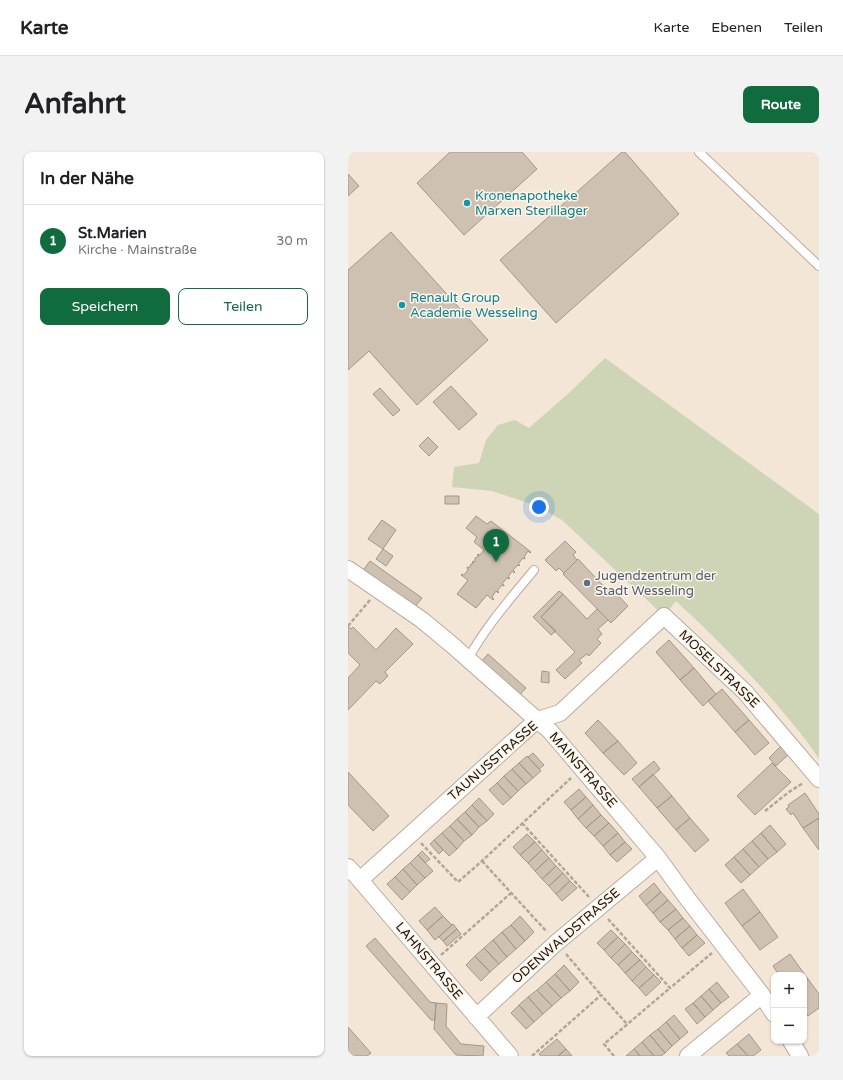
<!DOCTYPE html>
<html lang="de">
<head>
<meta charset="utf-8">
<style>
	body { margin:0; font-family:"Varela Round",sans-serif; background:#f2f2f2; color:#202124 }
	.controls { position:absolute; right:12px; bottom:12px; display:grid; overflow:hidden; border-radius:8px; box-shadow:0 1px 3px #0004 }
	.controls button { width:36px; height:36px; display:grid; place-items:center; padding:0; border:0; border-bottom:1px solid #e0e0e0; background:#fff; color:#202124; font:20px sans-serif }
	.you { position:absolute; left:191px; top:355px; width:14px; height:14px; margin:-10px; border:3px solid #fff; border-radius:50%; background:#1a73e8; box-shadow:0 0 0 6px #1a73e833 }
	.badge { display:grid; place-items:center; width:26px; height:26px; border-radius:50%; background:#106c3f; color:#fff; font-size:13px; font-weight:700 }
	.pin { position:absolute; translate:-50% -33px; filter:drop-shadow(0 1px 2px #0008) }
	.pin::after { content:''; position:absolute; top:21px; width:14px; height:12px; background:inherit; clip-path:polygon(0 0,100% 0,50% 100%) }
	.list { margin:0; padding:0; list-style:none }
	h2 { display:flex; justify-content:space-between; align-items:center; height:52px; margin:0; padding:0 16px; font-size:17px }
	h2 small { font-size:13px; font-weight:400; color:#757577 }
	.list li { display:grid; grid-template-columns:26px 1fr auto; gap:12px; align-items:center; box-sizing:border-box; height:72px; padding:0 16px; border-top:1px solid #e0e0e0 }
	.list b { display:block; font-size:15px; white-space:nowrap }
	.list p { margin:0; font-size:13px; white-space:nowrap; color:#757577 }
	.list em { font-size:13px; font-style:normal; color:#757577 }
	.actions { display:flex; gap:8px; padding:12px 16px }
	.actions a { flex:1; padding:9px 0; border:1px solid #106c3f; border-radius:8px; text-align:center; font-size:14px; color:#106c3f }
	.actions .main { background:#106c3f; color:#fff }
	.map { position:relative; flex:none; width:471px; height:904px; overflow:hidden; border-radius:8px }
	header { display:flex; align-items:center; gap:24px; box-sizing:border-box; height:56px; padding:0 20px; background:#fff; border-bottom:1px solid #e0e0e0 }
	header strong { font-size:19px }
	nav { display:flex; gap:22px; margin-inline-start:auto; font-size:14px }
	.intro { display:flex; align-items:center; justify-content:space-between; box-sizing:border-box; height:96px; padding:0 24px }
	h1 { margin:0; font-size:28px }
	.button { padding:10px 18px; border-radius:8px; background:#106c3f; color:#fff; font-size:14px; font-weight:700 }
	main { display:flex; gap:24px; padding:0 24px }
	aside { flex:1; background:#fff; border-radius:8px; box-shadow:0 1px 3px #0004 }
	.map>svg:first-child { display:block }
</style>
</head>
<body>
<header>
<strong>Karte</strong>
<nav><a>Karte</a><a>Ebenen</a><a>Teilen</a></nav>
</header>
<div class="intro"><h1>Anfahrt</h1><a class="button">Route</a></div>
<main>
<aside>
<h2>In der Nähe<small></small></h2>
<ul class="list">
<li><span class="badge">1</span><div><b>St.Marien</b><p>Kirche · Mainstraße</p></div><em>30 m</em></li>
</ul>
<div class="actions"><a class="main">Speichern</a><a>Teilen</a></div>
</aside>
<div class="map">
<svg width="471" height="904" viewBox="0 0 471 904">
	<rect width="100%" height="100%" fill="#f3e6d7"/>
	<path fill="#ced4b6" d="M257,206L471,362V607C459,588 444,571 430,554C398,517 364,482 328,449L316,464L214,368L189,354L144,339L104,335L106,315L131,311L138,288L150,273L167,268L181,276L222,240Z"/>
	<path fill="#cec1b2" stroke="#a39789" d="M102,0H174L189,17L116,83L69,31Z
		M274,0H277L331,62L208,171L152,108Z
		M0,22L11,34L0,44Z
		M43,80L140,188L69,253L21,199L0,218V118Z
		M103,234L129,262L111,278L85,250Z
		M32,236L52,258L45,264L25,242Z
		M80,285L90,295L81,304L71,294Z
		M97,344H111V352H97Z
		M128,364L139,372L143,369L183,400L182,401L180,399L176,405L177,406V407L175,406L170,412L172,413L171,414L170,413L165,418L167,420L166,421L164,419L160,425L162,426L161,427L159,426L154,432L156,433V434L154,433L149,439L151,440L150,441L148,439L144,445L146,447L145,448L139,443L128,456L109,442L120,428L113,423L114,422L116,423L120,418L119,416V415L121,416L123,412L126,411L124,410L125,409L127,410V406L131,404L129,403L130,402L132,403L136,398L126,390L129,385L118,376Z
		M34,368L48,378L35,397L20,387Z
		M217,389L228,400L225,403L229,408L216,421L211,416L208,419L197,408Z
		M35,397L45,404L38,414L28,407Z
		M230,407L264,443L267,440L280,454L263,471L215,422Z
		M22,409L74,446L63,460L11,424Z
		M211,439L215,442L193,465L208,479L203,483L185,465Z
		M215,442L239,467L249,457L260,468L250,477L254,482L249,487L253,491L241,504L239,502L231,508L234,511L217,527L208,518L227,500L193,465Z
		M0,474L3,477L5,475L28,498L48,476L65,492L37,520L40,524L32,532L28,529L0,558V526L12,513L0,501Z
		M321,488L346,516L332,528L308,500Z
		M140,502L178,536L169,546L131,512Z
		M346,516L368,542L355,554L332,528Z
		M194,519L201,520V531L193,530Z
		M374,537L401,568L387,580L360,549Z
		M250,568L270,589L255,601L237,581Z
		M401,568L421,591L407,603L387,580Z
		M270,589L289,611L276,623L255,601Z
		M433,594L441,602L428,614L421,606Z
		M185,601L196,613L191,617L180,605Z
		M179,604L193,619L185,626L171,611Z
		M306,609L312,617L291,635L284,627Z
		M171,611L185,626L178,632L164,617Z
		M424,611L443,630L407,663L389,644Z
		M164,617L178,632L170,639L156,624Z
		M0,620L41,664L25,679L0,653Z
		M305,622L324,644L309,656L291,635Z
		M156,624L170,639L163,646L149,631Z
		M149,631L163,646L155,653L141,638Z
		M231,637L238,645L223,658L216,650Z
		M457,641L471,662V666L455,676L445,661L443,663L438,657L441,655L440,653Z
		M324,644L342,666L328,678L309,656Z
		M238,645L245,653L230,667L223,658Z
		M131,646L146,662L139,669L124,653Z
		M124,653L139,669L131,675L117,660Z
		M245,653L253,663L238,676L230,667Z
		M117,660L131,675L124,683L109,667Z
		M253,663L261,671L246,684L238,676Z
		M342,666L361,688L347,700L328,678Z
		M471,666V698L455,676Z
		M109,667L124,683L116,689L102,674Z
		M261,671L270,681L255,694L246,684Z
		M422,673L438,692L429,700L413,681Z
		M102,674L116,689L109,697L94,681Z
		M94,681L109,697L101,704L86,688Z
		M270,681L277,690L262,703L255,694Z
		M413,681L429,700L420,707L404,689Z
		M179,682L187,690L172,703L165,695Z
		M86,688L95,698L91,702L82,692Z
		M404,689L420,707L411,715L395,697Z
		M187,690L194,698L180,711L172,703Z
		M277,690L284,697L269,710L262,703Z
		M395,697L411,715L402,723L386,705Z
		M194,698L201,706L187,719L180,711Z
		M74,699L82,707L77,711L70,703Z
		M70,703L85,719L77,726L62,711Z
		M386,705L402,723L393,731L377,713Z
		M201,706L208,714L194,727L187,719Z
		M62,711L77,726L69,733L55,717Z
		M208,714L215,721L201,734L194,727Z
		M55,717L69,733L62,740L47,725Z
		M215,721L222,729L208,742L201,734Z
		M47,725L62,740L54,748L39,732Z
		M222,729L229,736L214,749L208,742Z
		M306,731L313,740L298,753L291,744Z
		M395,737L412,760L394,774L377,751Z
		M313,740L320,748L305,761L298,753Z
		M320,748L328,757L312,770L305,761Z
		M87,755L95,764L79,778L71,769Z
		M328,757L335,766L320,778L312,770Z
		M412,760L430,785L412,798L394,774Z
		M95,764L104,773L87,788L79,778Z
		M172,764L186,780L177,789L163,773Z
		M335,766L342,774L327,787L320,778Z
		M105,772L109,777L95,789L91,785Z
		M163,773L177,789L168,797L154,780Z
		M342,774L349,783L334,796L327,787Z
		M109,777L113,782L99,794L95,789Z
		M263,778L270,785L256,798L249,791Z
		M154,780L168,797L159,805L145,788Z
		M349,783L357,791L341,804L334,796Z
		M270,785L277,792L263,806L256,798Z
		M27,786L82,850L88,851L87,868H83L18,794Z
		M145,788L159,805L151,812L136,796Z
		M277,792L284,800L270,813L263,806Z
		M136,796L151,812L142,820L127,804Z
		M284,800L292,808L277,821L270,813Z
		M442,802L460,827L456,830V823H431L425,814Z
		M127,804L142,820L133,829L118,813Z
		M292,808L298,815L284,829L277,821Z
		M216,813L231,830L222,839L207,822Z
		M298,815L306,823L291,836L284,829Z
		M207,822L222,839L213,846L198,830Z
		M306,823L313,830L298,844L291,836Z
		M460,827L471,842V856L460,864L456,858V830Z
		M198,830L213,846L204,854L189,838Z
		M369,830L381,845L373,851L361,837Z
		M361,837L373,851L365,858L353,844Z
		M189,838L204,854L195,862L180,845Z
		M353,844L365,858L357,865L345,851Z
		M180,845L195,862L186,870L171,853Z
		M88,851L99,852L98,874L113,892L136,894L135,904L108,903L86,877Z
		M345,851L357,865L349,872L337,857Z
		M171,853L186,870L178,877L163,861Z
		M326,863L340,880L332,887L318,870Z
		M318,870L332,887L324,894L310,877Z
		M0,875L23,901L19,904H0Z
		M310,877L324,894L317,901L302,883Z
		M401,882L413,898L405,904H400L389,892Z
		M302,883L317,901L313,904H306L294,890Z
		M209,887L218,897L210,904H193L191,902Z
		M294,890L306,904H292L286,897Z
		M389,892L400,904H381L378,901Z
		M218,897L224,904H210Z
		M286,897L292,904H278Z"/>
	<g fill="none" stroke-linecap="round" stroke-linejoin="round">
		<defs>
			<path id="service" d="M351,0L471,114
				M120,507C138,474 163,446 186,418"/>
			<path id="minor" d="M0,417L74,468L103,492L189,568L202,579L310,706L339,746L414,843L426,862
				M0,715L12,728L162,904
				M12,728L189,568L212,561L316,464L397,540L471,627
				M128,865L208,791L310,706
				M443,889L452,904
				M340,904L414,843"/>
		</defs>
		<use href="#service" stroke="#b8ac9d" stroke-width="10"/>
		<use href="#minor" stroke="#b8ac9d" stroke-width="18"/>
		<path stroke="#b0a69a" stroke-width="2.5" stroke-dasharray="4 2" stroke-linecap="butt" d="M0,474L22,448
			M417,659L441,640L455,631
			M174,671L241,745
			M73,691L110,730L134,709L223,626
			M134,709L199,780
			M260,767L322,836L364,801
			M218,802L253,843
			M93,803L163,741
			M184,904L253,843L279,872
			M266,904L256,892L322,836"/>
		<use href="#service" stroke="#fff" stroke-width="8"/>
		<use href="#minor" stroke="#fff" stroke-width="16"/>
	</g>
	<g fill="#0f9aa8" stroke="#fef4e7" stroke-width="1.5">
		<circle cx="119" cy="51" r="4"/>
		<circle cx="54" cy="153" r="4"/>
	</g>
	<circle fill="#5c6f8a" stroke="#fef4e7" stroke-width="1.5" cx="239" cy="431" r="4"/>
	<g text-anchor="middle" dominant-baseline="central" stroke-width="3" stroke-linejoin="round" paint-order="stroke">
		<g font-size="13" fill="#0d838f" stroke="#fef4e7" text-anchor="start">
			<text x="127" y="44">Kronenapotheke<tspan x="127" dy="15">Marxen Sterillager</tspan></text>
			<text x="62" y="146">Renault Group<tspan x="62" dy="15">Academie Wesseling</tspan></text>
		</g>
		<g font-size="13" fill="#4e5e75" stroke="#fef4e7" text-anchor="start">
			<text x="247" y="424">Jugendzentrum der<tspan x="247" dy="15">Stadt Wesseling</tspan></text>
		</g>
		<g font-size="13" fill="#1a1510" stroke="#fef4e7">
			<text transform="translate(371 517) rotate(44)">MOSELSTRASSE</text>
			<text transform="translate(145 609) rotate(-41)">TAUNUSSTRASSE</text>
			<text transform="translate(235 618) rotate(49)">MAINSTRASSE</text>
			<text transform="translate(218 784) rotate(-41)">ODENWALDSTRASSE</text>
			<text transform="translate(81 809) rotate(50)">LAHNSTRASSE</text>
		</g>
	</g>
</svg>
<div class="controls">
<button>+</button>
<button>−</button>
</div>
<div class="you"></div>
<div class="pin badge" style="left:148px;top:410px">1</div>
</div>
</main>
</body>
</html>
